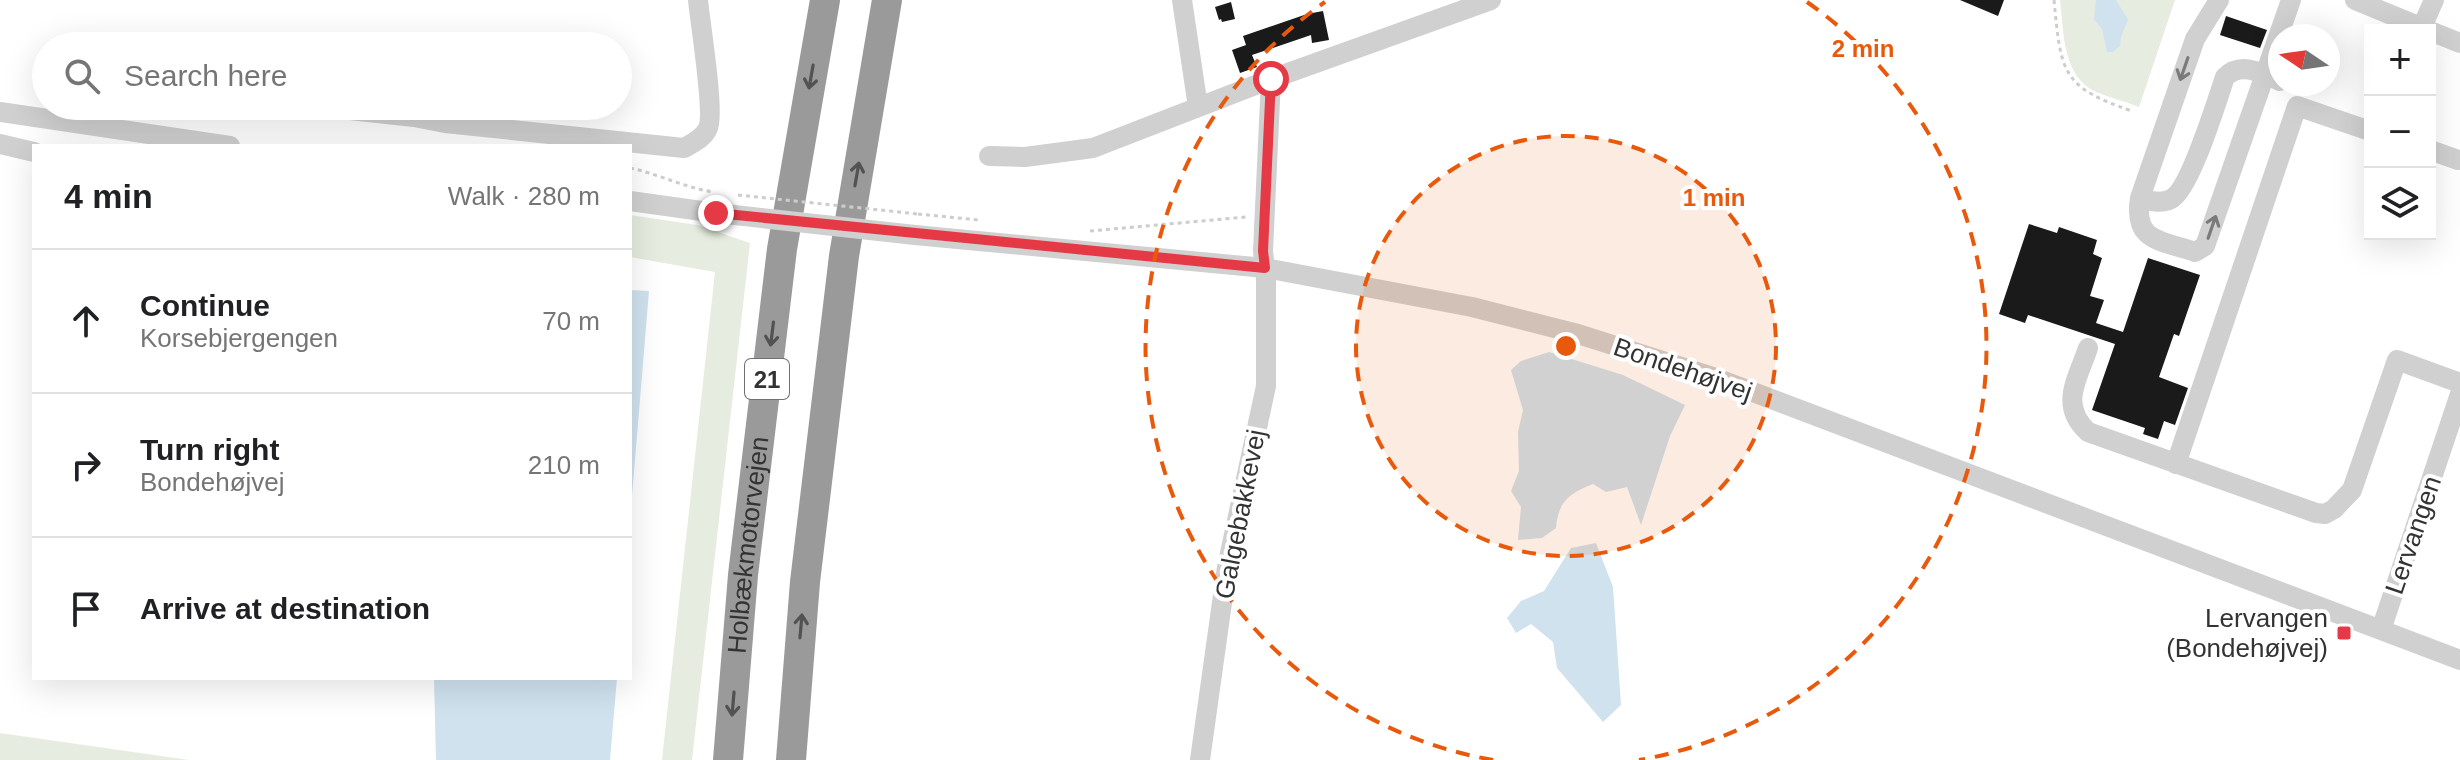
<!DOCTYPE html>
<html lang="en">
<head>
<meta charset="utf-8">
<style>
	body { margin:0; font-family:Arial,sans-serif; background:#f6f6f6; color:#202124 }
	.controls { position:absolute; right:24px; top:24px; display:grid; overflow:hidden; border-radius:0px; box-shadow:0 8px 32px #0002 }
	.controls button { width:72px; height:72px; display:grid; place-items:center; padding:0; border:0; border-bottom:2px solid #e0e0e0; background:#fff; color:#202124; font:40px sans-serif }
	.compass { position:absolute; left:2268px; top:24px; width:72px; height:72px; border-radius:50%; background:#fff; box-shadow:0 8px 32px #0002; rotate:283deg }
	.stop { position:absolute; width:24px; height:24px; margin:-18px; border:6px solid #e63946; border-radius:50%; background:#fff }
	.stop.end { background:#e63946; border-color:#fff; box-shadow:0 2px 8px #0008 }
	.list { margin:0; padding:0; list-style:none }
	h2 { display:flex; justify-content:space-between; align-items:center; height:104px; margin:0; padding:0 32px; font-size:34px }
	h2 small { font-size:26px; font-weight:400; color:#757577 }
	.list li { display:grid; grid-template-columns:52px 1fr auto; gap:24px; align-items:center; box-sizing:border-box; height:144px; padding:0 32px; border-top:2px solid #e0e0e0 }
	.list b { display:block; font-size:30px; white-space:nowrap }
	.list p { margin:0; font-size:26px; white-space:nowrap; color:#757577 }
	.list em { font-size:26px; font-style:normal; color:#757577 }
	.icon { flex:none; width:44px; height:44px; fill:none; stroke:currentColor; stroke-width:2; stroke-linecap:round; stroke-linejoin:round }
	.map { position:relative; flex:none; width:2460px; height:760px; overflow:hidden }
	.search { position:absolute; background:#fff; box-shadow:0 8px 32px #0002; left:32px; top:32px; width:600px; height:88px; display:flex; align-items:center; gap:20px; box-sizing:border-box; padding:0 28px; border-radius:44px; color:#757577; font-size:30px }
	.panel { position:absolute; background:#fff; box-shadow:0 8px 32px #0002; left:32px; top:144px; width:600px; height:536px; border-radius:0px }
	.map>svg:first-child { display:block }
</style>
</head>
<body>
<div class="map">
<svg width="2460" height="760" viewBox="0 0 2460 760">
	<rect width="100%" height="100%" fill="#fff"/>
	<path fill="#e6ecdf" d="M2060,0H2175L2139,107C2125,101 2110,98 2096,92C2062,76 2064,32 2060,0Z
		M630,215L697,225L750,243L692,760H662L715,272L630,257Z
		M0,733L189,760H0Z"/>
	<path fill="#cfe2ee" d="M2096,0H2116L2128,20L2121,37L2120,46L2113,52H2107L2102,29L2094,19Z
		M630,290L649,291L630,520Z
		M1549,352L1623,375L1685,405L1670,436L1641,525L1627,487L1606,492L1593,484C1570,493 1558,501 1556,528L1542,538L1518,540L1521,507L1511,491L1519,471L1518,432L1523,410L1511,370L1521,361Z
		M1596,543L1613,587L1621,705L1603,722L1557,668L1553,642L1531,624L1516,633L1507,618L1521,601L1544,591L1571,548Z
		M434,678H617L610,760H436Z"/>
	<path fill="#1a1a1a" d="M1960,0H2004L1998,16Z
		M1231,2L1235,19L1222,22L1221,19L1219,20L1215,7Z
		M1323,11L1329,40L1312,43L1311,35L1252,55L1257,67L1240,73L1232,50L1246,45L1243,36L1307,14Z
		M2226,16L2267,30L2260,48L2220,35Z
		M2029,224L2057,233L2059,227L2097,240L2093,254L2102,258L2090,296L2104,300L2096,323L2123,332L2148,258L2200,275L2179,336L2174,334L2159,377L2188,388L2175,425L2164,421L2158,439L2143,434L2145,428L2092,410L2115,344L2028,315L2025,323L1999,314Z"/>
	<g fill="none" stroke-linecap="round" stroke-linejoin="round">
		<path stroke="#cdcdcd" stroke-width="3" stroke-dasharray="4 4" stroke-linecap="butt" d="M2054,0C2061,72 2061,87 2132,111
			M630,168C659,174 685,188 714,192
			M918,214L979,220
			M1090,231L1246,217"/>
		<path stroke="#d0d0d0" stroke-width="20" d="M1182,0L1198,107
			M2219,0L2195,39L2140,198C2133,242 2160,240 2195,252L2205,246L2291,0
			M2355,0L2428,30
			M2422,27L2434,0
			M2430,31L2460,43
			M313,106L414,117L445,123L684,148C693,143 704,138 708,128C715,113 700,22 698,0
			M0,112L230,146
			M0,144L34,152
			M2430,150L2458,160
			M989,156L1025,157L1093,148L1271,79L1491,0
			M2140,198C2150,201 2161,204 2171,199C2190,190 2217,100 2225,77C2241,61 2262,73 2280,81
			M630,201L716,213
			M915,235L1265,268L1472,307L1578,334L1716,378L2460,660
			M2088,348C2077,381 2059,405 2088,432L2316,513L2325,514L2334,509L2352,490L2397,360L2460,383
			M2176,464L2297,106L2370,131
			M2381,630L2460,394
			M1200,760L1227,567L1266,386V279L1263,251L1271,79"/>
		<g stroke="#9a9a9a" stroke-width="30">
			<path id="s1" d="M728,760L743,575L782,249L825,0"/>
			<path d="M791,760L805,582L844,256L887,0"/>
		</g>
		<path stroke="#cdcdcd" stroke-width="3" stroke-dasharray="4 4" stroke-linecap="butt" d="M738,195L918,214"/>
		<path stroke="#d0d0d0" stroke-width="20" d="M716,213L915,235"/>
	</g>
	<defs><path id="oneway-shaft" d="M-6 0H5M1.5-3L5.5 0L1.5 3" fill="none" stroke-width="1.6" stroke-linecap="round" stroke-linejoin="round" transform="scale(2)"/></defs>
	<g stroke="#7a7a7a">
		<use href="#oneway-shaft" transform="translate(2184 69) rotate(109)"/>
		<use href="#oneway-shaft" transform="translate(2212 227) rotate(-71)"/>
	</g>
	<g stroke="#525252">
		<use href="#oneway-shaft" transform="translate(811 77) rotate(100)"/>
		<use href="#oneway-shaft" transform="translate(857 174) rotate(-80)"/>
		<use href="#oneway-shaft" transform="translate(772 334) rotate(97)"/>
		<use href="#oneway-shaft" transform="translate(801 626) rotate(-85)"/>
		<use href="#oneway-shaft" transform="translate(733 704) rotate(95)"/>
	</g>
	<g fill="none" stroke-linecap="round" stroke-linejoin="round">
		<path stroke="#e63946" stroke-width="10" d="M716,213L1265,268L1263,251L1271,79"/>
	</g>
	<circle cx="1566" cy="346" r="210" fill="#e8590c" fill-opacity=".12"/>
	<g fill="none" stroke="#e8590c" stroke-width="4" stroke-dasharray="14 10">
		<circle cx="1566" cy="346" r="210"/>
		<path d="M1493 760A420 420 0 0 1 1325 2M1807 2A420 420 0 0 1 1639 760"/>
	</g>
	<rect fill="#e63946" stroke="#fff" stroke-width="3" x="2336" y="625" width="16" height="16" rx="4"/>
	<g text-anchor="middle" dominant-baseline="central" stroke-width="8" stroke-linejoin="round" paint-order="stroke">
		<rect fill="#fff" stroke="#707070" stroke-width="2" x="745" y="359" width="44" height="40" rx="6"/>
		<g font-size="24" font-weight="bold" fill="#333">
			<text x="767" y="379">21</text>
		</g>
		<g font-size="26" fill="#333" stroke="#fff">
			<text transform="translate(1683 369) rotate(19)">Bondehøjvej</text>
			<text transform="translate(1240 514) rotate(-79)">Galgebakkevej</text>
			<text transform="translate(2413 535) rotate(-71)">Lervangen</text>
			<text stroke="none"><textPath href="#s1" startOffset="216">Holbækmotorvejen</textPath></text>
		</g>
		<g font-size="26" fill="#333" stroke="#fff" text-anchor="end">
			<text x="2328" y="618">Lervangen<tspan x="2328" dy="30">(Bondehøjvej)</tspan></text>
		</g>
	</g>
	<circle cx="1566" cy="346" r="12" fill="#e8590c" stroke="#fff" stroke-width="4"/>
	<g font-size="24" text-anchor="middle" font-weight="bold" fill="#e8590c" stroke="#fff" stroke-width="8" stroke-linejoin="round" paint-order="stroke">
		<text x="1863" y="57">2 min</text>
		<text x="1714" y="206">1 min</text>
	</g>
</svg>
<div class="controls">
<button>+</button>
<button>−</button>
<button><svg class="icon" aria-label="layers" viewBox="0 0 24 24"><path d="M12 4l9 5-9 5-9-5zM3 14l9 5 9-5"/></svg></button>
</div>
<svg class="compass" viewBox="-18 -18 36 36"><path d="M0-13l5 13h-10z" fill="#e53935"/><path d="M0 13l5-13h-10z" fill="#757577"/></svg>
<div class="stop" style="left:1271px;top:79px"></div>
<div class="stop end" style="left:716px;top:213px"></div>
<div class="search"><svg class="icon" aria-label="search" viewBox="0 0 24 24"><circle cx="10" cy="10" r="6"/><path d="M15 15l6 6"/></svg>Search here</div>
<section class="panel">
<h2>4 min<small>Walk · 280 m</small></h2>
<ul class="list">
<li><svg class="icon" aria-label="ahead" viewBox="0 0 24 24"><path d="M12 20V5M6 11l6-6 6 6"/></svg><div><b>Continue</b><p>Korsebjergengen</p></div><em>70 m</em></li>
<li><svg class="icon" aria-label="right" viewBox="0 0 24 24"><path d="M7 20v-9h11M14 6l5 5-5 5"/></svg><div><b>Turn right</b><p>Bondehøjvej</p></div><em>210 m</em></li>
<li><svg class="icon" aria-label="arrive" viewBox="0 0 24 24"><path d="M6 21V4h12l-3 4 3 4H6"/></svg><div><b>Arrive at destination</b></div></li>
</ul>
</section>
</div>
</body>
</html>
